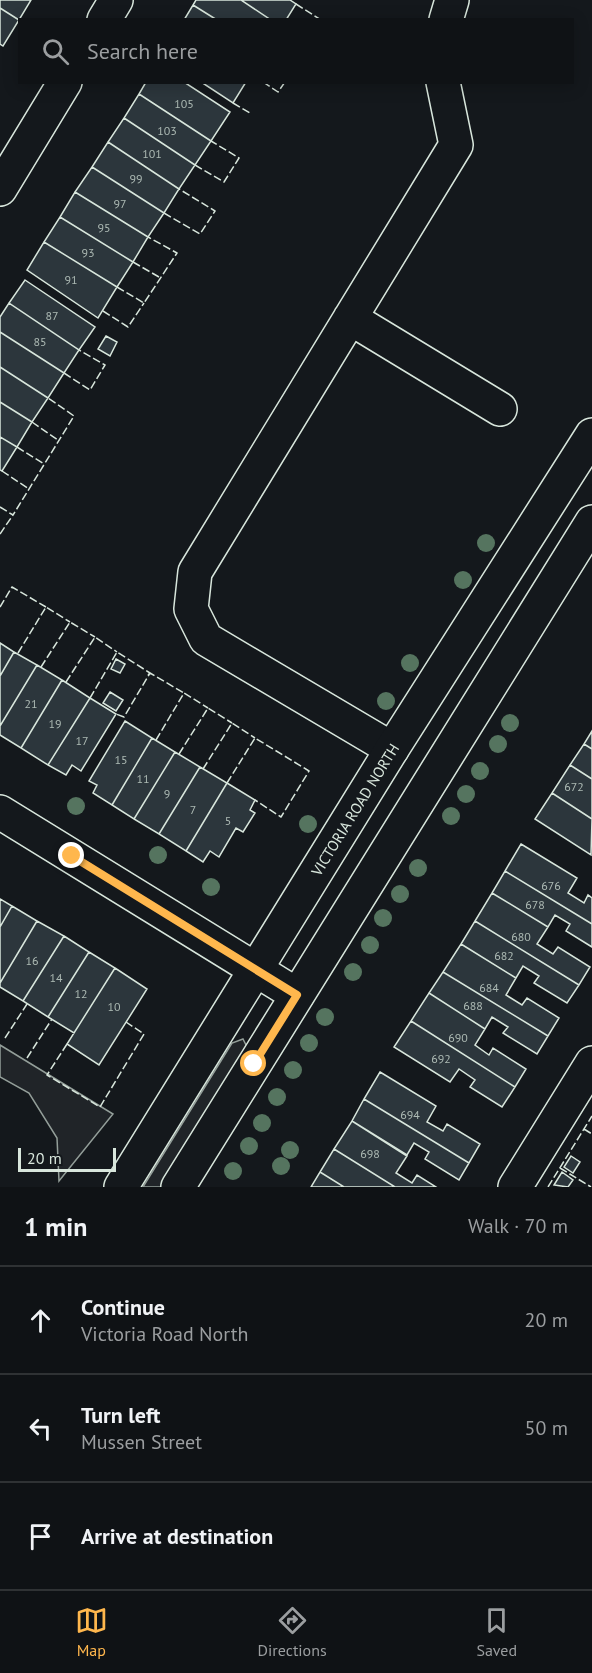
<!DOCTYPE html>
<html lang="en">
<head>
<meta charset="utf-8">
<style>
	body { margin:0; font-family:"PT Sans",sans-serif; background:#181b1e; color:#f1f3f6 }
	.scale { position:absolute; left:18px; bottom:15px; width:98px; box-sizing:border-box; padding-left:6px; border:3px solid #d8e6dc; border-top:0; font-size:16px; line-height:21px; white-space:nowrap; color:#d8e6dc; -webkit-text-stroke:4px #14181c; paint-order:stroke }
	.stop { position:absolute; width:18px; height:18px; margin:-14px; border:4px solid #ffb74d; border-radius:50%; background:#fff }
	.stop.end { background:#ffb74d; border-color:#fff; box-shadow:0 2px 6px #0008 }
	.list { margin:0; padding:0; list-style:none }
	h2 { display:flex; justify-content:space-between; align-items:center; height:78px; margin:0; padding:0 24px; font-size:26px }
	h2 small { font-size:20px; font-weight:400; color:#9b9ea0 }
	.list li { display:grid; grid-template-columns:39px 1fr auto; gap:18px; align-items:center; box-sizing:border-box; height:108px; padding:0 24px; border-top:2px solid #2f3234 }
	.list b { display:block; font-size:22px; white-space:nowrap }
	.list p { margin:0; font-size:20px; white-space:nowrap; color:#9b9ea0 }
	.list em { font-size:20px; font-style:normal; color:#9b9ea0 }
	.icon { flex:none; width:33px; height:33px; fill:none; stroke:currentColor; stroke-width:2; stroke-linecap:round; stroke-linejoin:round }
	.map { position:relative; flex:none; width:592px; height:1187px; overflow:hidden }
	.search { position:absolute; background:#0f1215; box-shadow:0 3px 15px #0003; left:18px; right:18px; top:18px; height:66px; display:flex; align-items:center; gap:15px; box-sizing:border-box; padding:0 21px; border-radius:0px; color:#9b9ea0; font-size:22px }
	.sheet { height:402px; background:#0f1215 }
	nav { display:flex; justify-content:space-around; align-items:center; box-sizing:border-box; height:84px; border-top:2px solid #2f3234; background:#0f1215; font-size:16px; color:#9b9ea0 }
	nav a { display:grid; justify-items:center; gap:3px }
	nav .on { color:#ffb74d }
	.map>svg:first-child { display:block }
</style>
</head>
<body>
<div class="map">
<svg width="592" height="1187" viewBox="0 0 592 1187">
	<rect width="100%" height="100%" fill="#14181c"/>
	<path fill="#202428" stroke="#939e99" stroke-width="1.5" d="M243,1039L248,1049L164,1187H143L232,1043Z
		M0,1045L113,1114L59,1181L57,1138L29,1093L0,1077Z"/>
	<path fill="#2c363c" stroke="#d8e6dc" stroke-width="1.5" d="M0,0H31L19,20L0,8Z
		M196,0H241L271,20H217L193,5Z
		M241,0H290L296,4L286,20H271Z
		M193,5L217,20H184Z
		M0,8L19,20L3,46L0,44Z
		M146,82H184L230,112L211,141L139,94Z
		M201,82H246L233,103Z
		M139,94L211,141L195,165L124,118Z
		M124,118L195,165L179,189L108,142Z
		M108,142L179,189L164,213L92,167Z
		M92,167L164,213L148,237L75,192Z
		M75,192L148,237L133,262L60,217Z
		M60,217L133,262L117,287L44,242Z
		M44,242L117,287L98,318L27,270Z
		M25,280L95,327L79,350L9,303Z
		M9,303L79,350L64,373L0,332V317Z
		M0,332L64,373L48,398L0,367Z
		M106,336L117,342L110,356L98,349Z
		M0,367L48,398L32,422L0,402Z
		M0,402L32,422L17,447L0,437Z
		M0,437L17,447L2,471L0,470Z
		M0,643L14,652L0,676Z
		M14,652L37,665L0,726V676Z
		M116,659L125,664L120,673L111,669Z
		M37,665L62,680L21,748L0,735V726Z
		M62,680L90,698L48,765L21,748Z
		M110,692L123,700L116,711L103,703Z
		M90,698L116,714L81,771L72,765L66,775L48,765Z
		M125,721L152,738L112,805L93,793L97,785L89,781Z
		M592,731V749L584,744Z
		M152,738L175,752L134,819L112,805Z
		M584,744L592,749V779L570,765Z
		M175,752L200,767L159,834L134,819Z
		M570,765L592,779V819L552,793Z
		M200,767L227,783L186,851L159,834Z
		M227,783L255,800L250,810L255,813L243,832L236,828L219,857L210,851L203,862L186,851Z
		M552,793L592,819L591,855L535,819Z
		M521,844L577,878L568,893L584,903L588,895L592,898V924L505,871Z
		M505,871L592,924V947L566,931L570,924L555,915L548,927L492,893Z
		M492,893L548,927L537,944L553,954L558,947L590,967L579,985L475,921Z
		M0,899L12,906L0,927Z
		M12,906L37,921L0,983V927Z
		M37,921L64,936L23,1001L0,987V983Z
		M475,921L579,985L567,1003L534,983L539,976L523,966L516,978L461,944Z
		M64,936L89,952L48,1017L23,1001Z
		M461,944L516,978L506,995L522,1005L527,998L559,1018L548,1036L443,972Z
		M89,952L115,968L74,1033L48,1017Z
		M115,968L147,989L99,1065L67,1044Z
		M443,972L548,1036L537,1054L503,1033L508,1027L492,1017L485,1029L429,993Z
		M429,993L485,1029L475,1045L489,1055L493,1048L526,1069L515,1087L411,1021Z
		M411,1021L515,1087L502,1107L470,1087L475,1080L459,1069L450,1082L394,1047Z
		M380,1072L436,1106L427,1122L443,1131L447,1124L480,1144L469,1163L364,1099Z
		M364,1099L469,1163L459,1180L425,1159L429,1152L414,1143L407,1155L352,1121Z
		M352,1121L407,1156L396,1173L412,1183L417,1175L436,1187H395L334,1149Z
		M334,1149L395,1187H344L320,1172Z
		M571,1156L580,1162L573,1173L564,1167Z
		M320,1172L344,1187H311Z
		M562,1172L573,1180L568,1187L554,1185Z"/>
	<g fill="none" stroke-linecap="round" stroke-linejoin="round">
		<defs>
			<path id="minor" d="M104,20L116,0
				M446,20L452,0
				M0,189L65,82
				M350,318L500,409
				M392,749L206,639L191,609L195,572L456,145L443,82
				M0,812L297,995
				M515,1187L592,1063"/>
			<g id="major">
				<path id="s1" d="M121,1187L392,749L592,435"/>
				<path d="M178,1187L592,522"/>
			</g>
		</defs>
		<use href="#minor" stroke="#d8e6dc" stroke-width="36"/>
		<use href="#major" stroke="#d8e6dc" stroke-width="36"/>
		<use href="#minor" stroke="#14181c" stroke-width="33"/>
		<use href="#major" stroke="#14181c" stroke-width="33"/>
		<path stroke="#d8e6dc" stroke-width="1.5" stroke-dasharray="8 3" stroke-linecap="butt" d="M296,4L321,20
			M263,82L278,92L285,82
			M233,103L250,113
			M195,165L224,182L239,158L211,141
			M164,213L200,234L215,211L179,189
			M133,262L159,277
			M117,287L144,303L177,253L148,237
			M103,311L128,327L144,303
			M64,373L90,390L105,365L79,350
			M32,422L58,440
			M17,447L44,464
			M2,471L29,489
			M0,507L13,515L74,416L48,398
			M0,534L13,515
			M0,607L12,587L46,607
			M18,653L46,607L70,622
			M41,667L70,622L95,637
			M148,675L150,673L184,693
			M66,682L95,637L117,652
			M90,698L117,652L150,673L124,717L116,714
			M156,740L184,693L208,708
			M179,754L208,708L232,723
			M203,769L232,723L255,738
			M227,783L255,738L309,771L281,817L255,800
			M5,1038L27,1004
			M67,1044L47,1075L100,1107L144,1034L126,1022
			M27,1058L52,1019
			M584,1129L592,1134
			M560,1168L591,1187
			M548,1187L592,1116"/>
	</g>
	<g fill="#55745f">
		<circle cx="486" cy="543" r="9"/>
		<circle cx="463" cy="580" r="9"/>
		<circle cx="410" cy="663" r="9"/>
		<circle cx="386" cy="701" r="9"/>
		<circle cx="510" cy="723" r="9"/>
		<circle cx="498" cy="744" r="9"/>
		<circle cx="480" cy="771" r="9"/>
		<circle cx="466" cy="794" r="9"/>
		<circle cx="76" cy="806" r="9"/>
		<circle cx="451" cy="816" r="9"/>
		<circle cx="308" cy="824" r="9"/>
		<circle cx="158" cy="855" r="9"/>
		<circle cx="418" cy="868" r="9"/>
		<circle cx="211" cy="887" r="9"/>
		<circle cx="400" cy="894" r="9"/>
		<circle cx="383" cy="918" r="9"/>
		<circle cx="370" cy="945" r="9"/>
		<circle cx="353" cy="972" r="9"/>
		<circle cx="325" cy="1017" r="9"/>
		<circle cx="309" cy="1043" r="9"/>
		<circle cx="293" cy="1070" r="9"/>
		<circle cx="277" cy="1097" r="9"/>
		<circle cx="262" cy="1123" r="9"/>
		<circle cx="249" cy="1146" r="9"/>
		<circle cx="290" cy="1150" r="9"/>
		<circle cx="281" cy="1166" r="9"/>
		<circle cx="233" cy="1171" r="9"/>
	</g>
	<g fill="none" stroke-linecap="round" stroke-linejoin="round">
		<path stroke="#ffb74d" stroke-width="8" d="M72,856L297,995L254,1064"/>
	</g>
	<g text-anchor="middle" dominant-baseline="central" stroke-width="4.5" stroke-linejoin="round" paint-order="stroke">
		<g font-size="12" fill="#adbab4">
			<text x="184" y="103">105</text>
			<text x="167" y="130">103</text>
			<text x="152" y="153">101</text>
			<text x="136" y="178">99</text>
			<text x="120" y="203">97</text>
			<text x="104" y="227">95</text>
			<text x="88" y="252">93</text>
			<text x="71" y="279">91</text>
			<text x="52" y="315">87</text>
			<text x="40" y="341">85</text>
			<text x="31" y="703">21</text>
			<text x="55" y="723">19</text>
			<text x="82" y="740">17</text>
			<text x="121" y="759">15</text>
			<text x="143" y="778">11</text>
			<text x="574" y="786">672</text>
			<text x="167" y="793">9</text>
			<text x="193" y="809">7</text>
			<text x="228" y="820">5</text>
			<text x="551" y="885">676</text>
			<text x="535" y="904">678</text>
			<text x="521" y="936">680</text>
			<text x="504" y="955">682</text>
			<text x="32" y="960">16</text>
			<text x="56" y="977">14</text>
			<text x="489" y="987">684</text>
			<text x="81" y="993">12</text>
			<text x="473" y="1005">688</text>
			<text x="114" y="1006">10</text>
			<text x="458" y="1037">690</text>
			<text x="441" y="1058">692</text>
			<text x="410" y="1114">694</text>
			<text x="370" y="1153">698</text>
		</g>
		<g font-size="15" fill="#d8e6dc" stroke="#14181c">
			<text stroke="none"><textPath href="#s1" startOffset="444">VICTORIA ROAD NORTH</textPath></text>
		</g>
	</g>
</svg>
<div class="scale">20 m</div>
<div class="stop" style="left:254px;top:1064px"></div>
<div class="stop end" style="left:72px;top:856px"></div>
<div class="search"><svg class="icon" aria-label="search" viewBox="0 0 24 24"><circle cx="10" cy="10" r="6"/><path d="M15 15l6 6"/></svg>Search here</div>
</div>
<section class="sheet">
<h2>1 min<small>Walk · 70 m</small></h2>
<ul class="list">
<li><svg class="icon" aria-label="ahead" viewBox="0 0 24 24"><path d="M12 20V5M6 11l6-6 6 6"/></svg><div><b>Continue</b><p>Victoria Road North</p></div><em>20 m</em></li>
<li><svg class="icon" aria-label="left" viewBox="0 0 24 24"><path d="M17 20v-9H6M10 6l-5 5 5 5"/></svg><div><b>Turn left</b><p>Mussen Street</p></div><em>50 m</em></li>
<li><svg class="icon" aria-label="arrive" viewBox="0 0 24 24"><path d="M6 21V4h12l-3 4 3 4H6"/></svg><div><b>Arrive at destination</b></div></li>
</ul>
</section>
<nav>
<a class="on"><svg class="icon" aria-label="map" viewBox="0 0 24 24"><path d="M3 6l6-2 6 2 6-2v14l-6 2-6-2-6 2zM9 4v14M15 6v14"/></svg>Map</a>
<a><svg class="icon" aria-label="directions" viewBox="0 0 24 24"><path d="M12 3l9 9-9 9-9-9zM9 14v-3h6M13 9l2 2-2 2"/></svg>Directions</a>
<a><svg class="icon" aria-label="saved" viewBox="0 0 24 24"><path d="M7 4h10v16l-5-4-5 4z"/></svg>Saved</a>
</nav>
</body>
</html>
